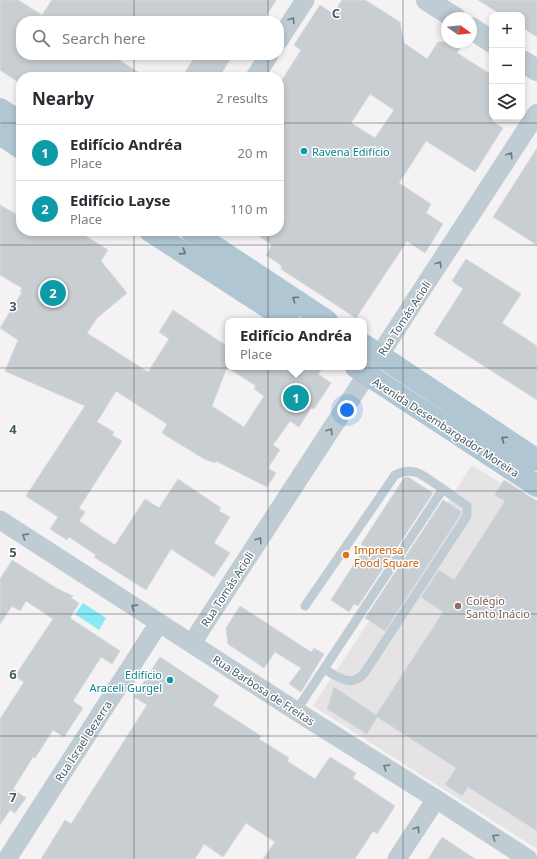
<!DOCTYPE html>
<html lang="en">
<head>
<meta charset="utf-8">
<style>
	body { margin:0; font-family:"Noto Sans",sans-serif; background:#f2f2f3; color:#2b2b33 }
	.controls { position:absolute; right:12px; top:12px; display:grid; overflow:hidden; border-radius:8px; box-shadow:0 2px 6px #0003 }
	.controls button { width:36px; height:36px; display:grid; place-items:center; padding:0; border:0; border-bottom:1px solid #e1e1e2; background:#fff; color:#2b2b33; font:20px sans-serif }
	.compass { position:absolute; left:441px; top:12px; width:36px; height:36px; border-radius:50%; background:#fff; box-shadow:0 2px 6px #0003; rotate:105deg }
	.you { position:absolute; left:347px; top:410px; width:14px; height:14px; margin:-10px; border:3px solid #fff; border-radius:50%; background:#1a73e8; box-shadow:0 0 0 6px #1a73e833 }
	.badge { display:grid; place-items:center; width:26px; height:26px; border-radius:50%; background:#2563eb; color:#fff; font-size:13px; font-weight:700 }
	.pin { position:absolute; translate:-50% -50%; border:2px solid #fff; box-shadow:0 1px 4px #0006 }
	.popup { position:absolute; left:225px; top:318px; width:142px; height:52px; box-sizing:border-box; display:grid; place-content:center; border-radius:8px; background:#fff; filter:drop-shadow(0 1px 3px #0005); font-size:13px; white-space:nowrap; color:#7c7c81 }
	.popup b { font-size:15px; color:#2b2b33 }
	.popup::after { content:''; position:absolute; left:50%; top:100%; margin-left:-8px; border:8px solid transparent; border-top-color:#fff }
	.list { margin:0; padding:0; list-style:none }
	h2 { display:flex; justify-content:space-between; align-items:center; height:52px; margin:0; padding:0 16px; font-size:17px }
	h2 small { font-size:13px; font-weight:400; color:#7c7c81 }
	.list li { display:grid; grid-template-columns:26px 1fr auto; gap:12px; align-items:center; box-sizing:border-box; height:56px; padding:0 16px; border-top:1px solid #e1e1e2 }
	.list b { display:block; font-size:15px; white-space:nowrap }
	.list p { margin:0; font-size:13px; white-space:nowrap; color:#7c7c81 }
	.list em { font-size:13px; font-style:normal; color:#7c7c81 }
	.icon { flex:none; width:22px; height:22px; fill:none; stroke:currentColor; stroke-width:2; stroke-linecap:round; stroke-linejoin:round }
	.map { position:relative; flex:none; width:537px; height:859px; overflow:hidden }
	.search { position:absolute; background:#fff; box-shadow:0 2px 6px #0003; left:16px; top:16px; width:268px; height:44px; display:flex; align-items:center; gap:10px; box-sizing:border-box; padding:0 14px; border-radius:16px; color:#7c7c81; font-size:15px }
	.panel { position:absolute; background:#fff; box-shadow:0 2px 6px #0003; left:16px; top:72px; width:268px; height:164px; border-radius:16px }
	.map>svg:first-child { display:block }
</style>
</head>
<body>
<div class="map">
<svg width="537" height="859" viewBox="0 0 537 859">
	<rect width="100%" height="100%" fill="#f5f2f3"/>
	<path fill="#e6e3e5" d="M472,465L537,506V849L313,706Z"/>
	<path fill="#87ebf6" d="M83,603L106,618L99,630L75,614Z"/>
	<path fill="#c9ced2" stroke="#d6d9de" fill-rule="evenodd" d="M0,0H18L42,15L52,0H276L263,21H21V55H111L146,77H21V84L0,70Z
		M342,0H365L400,22L404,43L427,59L438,42H464L457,53L492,75V121L503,128L475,172L426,141L399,183L431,204L426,213L443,224L425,253L407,241L356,318L281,269L282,266L266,255L272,245L252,231H279V85L301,50L294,45L320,5L333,14ZM370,94L394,110L375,138L351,123Z
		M478,0H537V37L522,27V15H502Z
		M196,55H233L219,77H182Z
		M537,148V245L493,217Z
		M0,205L21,217V231H78L108,250L101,261L127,293L97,318L87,333L148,372L169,339L159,332L173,310L228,347V367H287L297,374L302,367H323L318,374L331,383L314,409L311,408L299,427L290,421L273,445L280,450L268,468L276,473L267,487L216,461L215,463L204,459L162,433L167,424L116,391L97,422L114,432L112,435L122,441L79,508L85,512L79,521L115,545L145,499L159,508L178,479L221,508L219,511L230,517L214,543L230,553L214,577L171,549L146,590L94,557L96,555L69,537L67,540L50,529L58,517L26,496L85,406L5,371L18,340L0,328L22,292L20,291L22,288L0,275ZM227,367L256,386L254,389L264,396L244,427L212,406Z
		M466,259L521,294L502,323L537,346V400L434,334L463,289L452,281Z
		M408,477L433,493L358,606L354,604L349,612L331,600L365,547L361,544L404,478Z
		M504,480L537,501V831L468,787L462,796L445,785L456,768L377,717L367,734L327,709L334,687L376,715L443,612L421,597L439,570L454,580L505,501L494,495Z
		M443,500L461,511V514L385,631L365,618Z
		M12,560L56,588L73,596L71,598L79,603L70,618L120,651L112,664L101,657L73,701L83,708L64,737L53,730L35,758L33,757L13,789L26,798L15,813L10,810L0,825V719L24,682L15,676L53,619L26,601L20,611L12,606L0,624V579Z
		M240,606L311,652L314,648L324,654L301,692L289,684L301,668L275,652L264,668L228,644L226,628Z
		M160,657L219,696L213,705L261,736L259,739L289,758L287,761L315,779L330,757L356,773L353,778L395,806L377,834L373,831L355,859H263L275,842L246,823L223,857L204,844L195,859H41L65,820L71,824L147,705L134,697Z
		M442,837L475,859H428Z"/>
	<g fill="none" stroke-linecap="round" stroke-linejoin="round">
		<path stroke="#bfccd3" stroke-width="9" d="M324,669C339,677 352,689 365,672L467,516V506L443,489
			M296,711L443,489C426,479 416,464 395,475L305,606"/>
		<path stroke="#bfccd3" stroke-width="19" d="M279,40L305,0
			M255,77L269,55
			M0,520L296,711L436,799L528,859
			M192,643L537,113
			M7,859L159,623
			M397,859L436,799"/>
		<path stroke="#bfccd3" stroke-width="22" d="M427,0L455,18
			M471,28L492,42
			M522,61L537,70"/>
		<path stroke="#b0c6d3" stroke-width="22" d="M0,109L21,122
			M0,134L21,148
			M150,231L289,321
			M191,231L327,321
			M364,345L537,460
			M356,367L537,486"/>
	</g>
	<defs><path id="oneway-chevron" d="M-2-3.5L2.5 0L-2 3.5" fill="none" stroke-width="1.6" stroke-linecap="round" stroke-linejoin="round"/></defs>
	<g stroke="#6c7c84">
		<use href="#oneway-chevron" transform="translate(292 20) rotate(-57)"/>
		<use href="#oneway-chevron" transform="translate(510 155) rotate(-57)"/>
		<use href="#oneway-chevron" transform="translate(439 264) rotate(-57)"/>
		<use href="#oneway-chevron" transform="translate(330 431) rotate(-57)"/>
		<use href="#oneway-chevron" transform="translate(25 536) rotate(-147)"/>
		<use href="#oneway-chevron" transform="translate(259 540) rotate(-57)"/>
		<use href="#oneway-chevron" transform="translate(134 607) rotate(-147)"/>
		<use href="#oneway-chevron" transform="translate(386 767) rotate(-148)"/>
		<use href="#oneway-chevron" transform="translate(417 829) rotate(-56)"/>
		<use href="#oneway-chevron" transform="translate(495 837) rotate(-146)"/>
	</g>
	<g stroke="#62747e">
		<use href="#oneway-chevron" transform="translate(183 252) rotate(33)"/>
		<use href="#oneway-chevron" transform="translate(295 299) rotate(-146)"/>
		<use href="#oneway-chevron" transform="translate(504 439) rotate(-146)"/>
	</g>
	<path fill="none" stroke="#485962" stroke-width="1" stroke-opacity="0.55" d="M134,0V21M268,0V21M403,0V859M134,55V77M268,55V77M0,123H21M279,123H537M134,231V859M268,231V859M0,245H537M0,368H537M0,491H537M0,614H537M0,736H537"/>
	<g fill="#0f9aa8" stroke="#fff" stroke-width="1.5">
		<circle cx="304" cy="151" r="4"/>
		<circle cx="170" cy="680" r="4"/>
	</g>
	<circle fill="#e8710a" stroke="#fff" stroke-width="1.5" cx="346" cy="555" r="4"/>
	<circle fill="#8d6e63" stroke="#fff" stroke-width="1.5" cx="458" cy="606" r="4"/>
	<g text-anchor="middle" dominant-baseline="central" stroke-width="3" stroke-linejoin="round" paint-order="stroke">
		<g font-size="11" fill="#0d838f" stroke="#fff" text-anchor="start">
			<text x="312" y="151">Ravena Edifício</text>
			<text x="162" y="674" text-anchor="end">Edifício<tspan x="162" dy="13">Araceli Gurgel</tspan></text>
		</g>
		<g font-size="11" fill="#485962" stroke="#fff">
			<text transform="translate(404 318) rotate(-57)">Rua Tomás Acioli</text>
			<text transform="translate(446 427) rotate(33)">Avenida Desembargador Moreira</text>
			<text transform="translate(227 589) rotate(-57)">Rua Tomás Acioli</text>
			<text transform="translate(264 690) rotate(33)">Rua Barbosa de Freitas</text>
			<text transform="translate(83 741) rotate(-57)">Rua Israel Bezerra</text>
		</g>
		<g font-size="11" fill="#c56008" stroke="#fff" text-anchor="start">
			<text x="354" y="549">Imprensa<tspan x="354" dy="13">Food Square</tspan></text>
		</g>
		<g font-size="11" fill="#785e54" stroke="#fff" text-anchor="start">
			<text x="466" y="600">Colégio<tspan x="466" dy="13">Santo Inácio</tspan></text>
		</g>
	</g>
	<g font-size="13" text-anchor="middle" font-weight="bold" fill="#485962" stroke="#fff" stroke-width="3" stroke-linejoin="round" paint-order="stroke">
		<text x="336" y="18">C</text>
		<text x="13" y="311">3</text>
		<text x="13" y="434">4</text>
		<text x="13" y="557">5</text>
		<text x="13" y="679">6</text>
		<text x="13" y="802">7</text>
	</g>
</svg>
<div class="controls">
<button>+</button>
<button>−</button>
<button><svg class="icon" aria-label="layers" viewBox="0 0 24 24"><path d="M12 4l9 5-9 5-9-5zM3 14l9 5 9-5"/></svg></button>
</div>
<svg class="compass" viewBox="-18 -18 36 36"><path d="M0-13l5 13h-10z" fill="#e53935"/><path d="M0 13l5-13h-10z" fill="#7c7c81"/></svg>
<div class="you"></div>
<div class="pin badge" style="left:296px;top:398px;background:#0f9aa8">1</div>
<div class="popup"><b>Edifício Andréa</b>Place</div>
<div class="pin badge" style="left:53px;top:293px;background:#0f9aa8">2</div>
<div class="search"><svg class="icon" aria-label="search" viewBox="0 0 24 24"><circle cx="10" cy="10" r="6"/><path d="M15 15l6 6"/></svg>Search here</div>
<section class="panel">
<h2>Nearby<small>2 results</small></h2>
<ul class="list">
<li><span class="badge" style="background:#0f9aa8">1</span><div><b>Edifício Andréa</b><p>Place</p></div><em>20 m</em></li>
<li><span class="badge" style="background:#0f9aa8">2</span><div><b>Edifício Layse</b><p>Place</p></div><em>110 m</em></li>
</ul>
</section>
</div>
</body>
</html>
